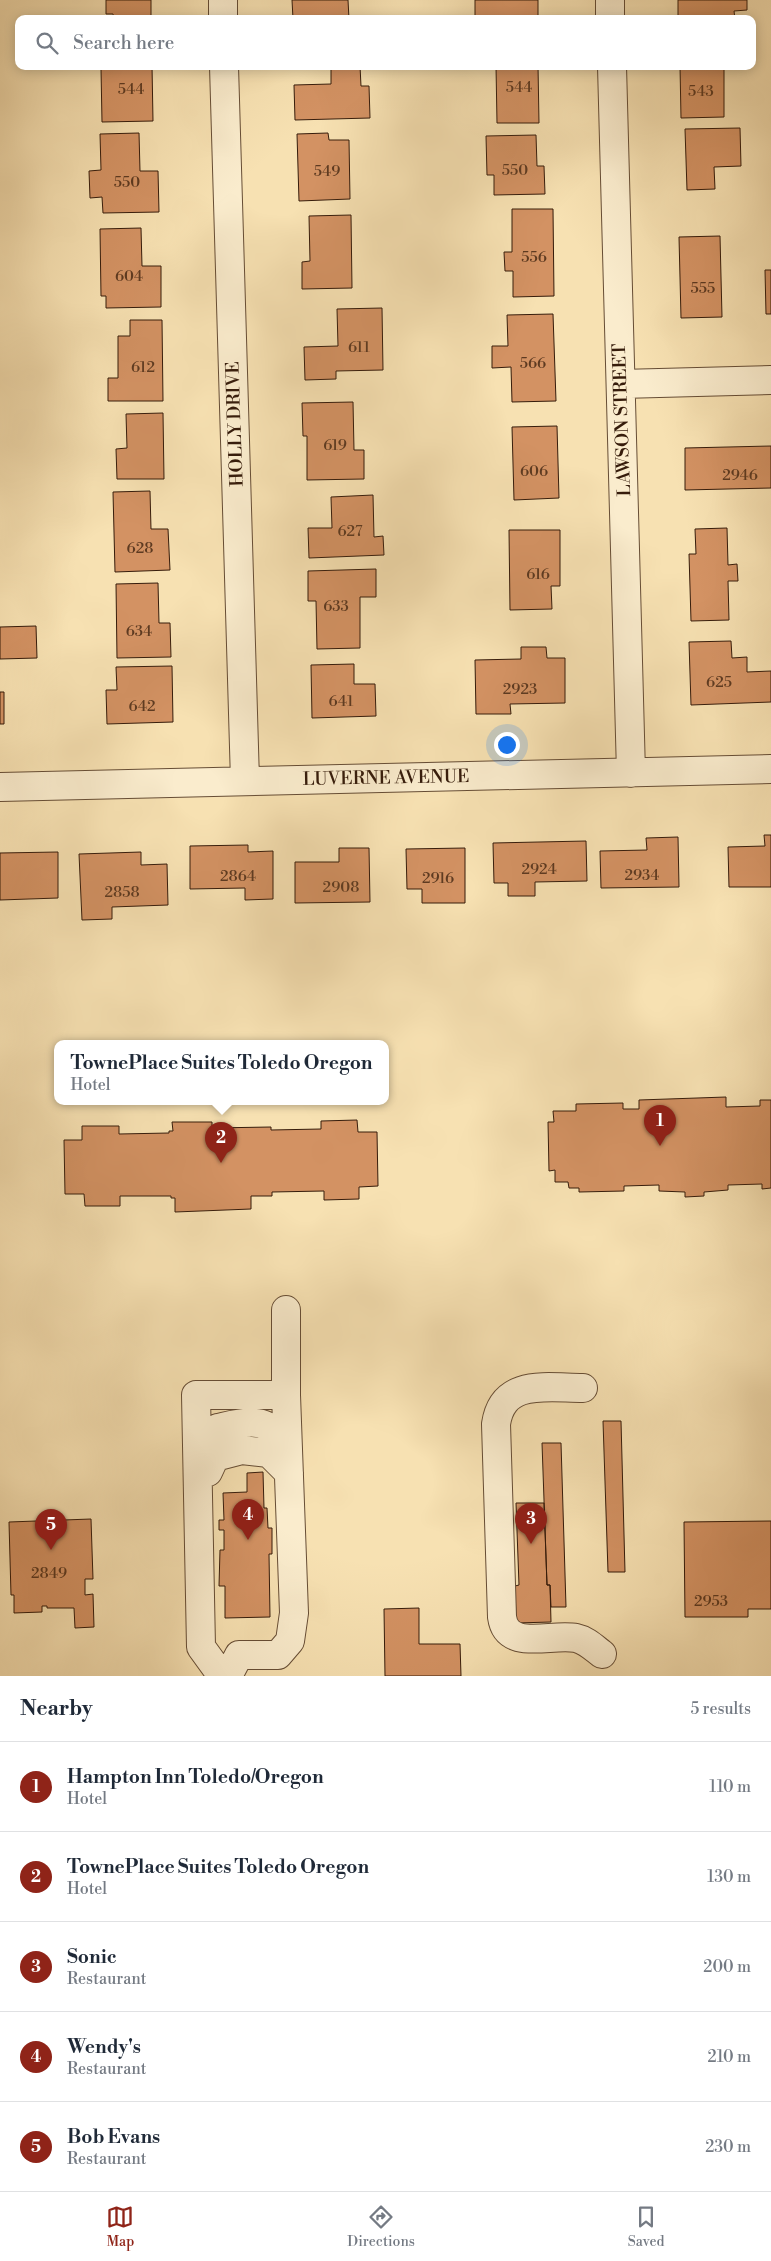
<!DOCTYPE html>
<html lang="en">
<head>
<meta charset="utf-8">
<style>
	body { margin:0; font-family:"Libre Bodoni",serif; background:#f6f6f7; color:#1f2937 }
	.you { position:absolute; left:506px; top:744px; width:18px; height:18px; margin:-12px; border:4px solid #fff; border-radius:50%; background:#1a73e8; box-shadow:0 0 0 8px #1a73e833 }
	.badge { display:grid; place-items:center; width:32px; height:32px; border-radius:50%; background:#8f2418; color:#fff; font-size:16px; font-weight:700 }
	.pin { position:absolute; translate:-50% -41px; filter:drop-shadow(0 1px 2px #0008) }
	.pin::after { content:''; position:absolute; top:26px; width:18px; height:15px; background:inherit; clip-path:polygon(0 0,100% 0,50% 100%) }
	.popup { position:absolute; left:54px; top:1040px; width:335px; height:65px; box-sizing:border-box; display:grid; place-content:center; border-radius:10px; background:#fff; filter:drop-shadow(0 1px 4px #0005); font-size:16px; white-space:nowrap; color:#747a83 }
	.popup b { font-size:19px; color:#1f2937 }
	.popup::after { content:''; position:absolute; left:50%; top:100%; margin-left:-10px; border:10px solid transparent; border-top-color:#fff }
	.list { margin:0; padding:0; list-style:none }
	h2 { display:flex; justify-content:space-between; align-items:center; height:65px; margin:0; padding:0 20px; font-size:21px }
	h2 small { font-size:16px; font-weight:400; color:#747a83 }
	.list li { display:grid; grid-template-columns:32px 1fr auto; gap:15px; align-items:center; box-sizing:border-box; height:90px; padding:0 20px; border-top:1px solid #e0e1e3 }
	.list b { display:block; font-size:19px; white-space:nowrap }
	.list p { margin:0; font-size:16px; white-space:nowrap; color:#747a83 }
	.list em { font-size:16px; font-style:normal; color:#747a83 }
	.icon { flex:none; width:28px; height:28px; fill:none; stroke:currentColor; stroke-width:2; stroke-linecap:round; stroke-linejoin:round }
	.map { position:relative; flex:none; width:771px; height:1676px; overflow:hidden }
	.search { position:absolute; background:#fff; box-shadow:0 2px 12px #0003; left:15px; right:15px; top:15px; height:55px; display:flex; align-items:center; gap:12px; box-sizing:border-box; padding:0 18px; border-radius:10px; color:#747a83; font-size:19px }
	.sheet { height:515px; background:#fff }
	nav { display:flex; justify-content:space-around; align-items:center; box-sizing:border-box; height:70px; border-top:1px solid #e0e1e3; background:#fff; font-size:14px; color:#747a83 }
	nav a { display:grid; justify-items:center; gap:2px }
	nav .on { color:#8f2418 }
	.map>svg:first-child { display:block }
</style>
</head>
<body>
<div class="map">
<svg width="771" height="1676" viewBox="0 0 771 1676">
	<rect width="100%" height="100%" fill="#f7e1b2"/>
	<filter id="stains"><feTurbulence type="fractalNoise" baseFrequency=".004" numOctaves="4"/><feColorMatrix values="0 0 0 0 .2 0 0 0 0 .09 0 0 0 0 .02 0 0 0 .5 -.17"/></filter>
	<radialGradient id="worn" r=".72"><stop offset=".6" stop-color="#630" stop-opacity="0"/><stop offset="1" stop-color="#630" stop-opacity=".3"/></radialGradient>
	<path fill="#d39263" stroke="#361c0b" d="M106,0H151V19H114L113,14H106Z
		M292,0H348L349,19H293Z
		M475,0H538V19H513V16L475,17Z
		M678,0H747V10L734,11L735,19H678Z
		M115,66H152L153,121L102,122L101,69L115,68Z
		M331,66H360L361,86H369L370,118L295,120L294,85L331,84Z
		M496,66H538L539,123H497Z
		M680,66H724V117L681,118Z
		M740,128L741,166L714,167L715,189L687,190L685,129Z
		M139,133L140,171H158L159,212L103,213L102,197L90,198L89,171L101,170L100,134Z
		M328,133L329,140H349L350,199L299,201L297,134Z
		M536,135L537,166H544L545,194L494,195V175H487L486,136Z
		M512,209H553L554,296L513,297V271H505L504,252H512Z
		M351,215L352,288L302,289V262L310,261L309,216Z
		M141,228L142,266H161V307L106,308V296H101L100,229Z
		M720,236L722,317L681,318L679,237Z
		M765,270H771V314H766Z
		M382,308L383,370L336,371V379L305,380L304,347L338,346L337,309Z
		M553,314L556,401L512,402L511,367L492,368V346H508L507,315Z
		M130,320H162L163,401H108V378H118V336H130Z
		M353,402L354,450H364V479L307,480V436H303L302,403Z
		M163,413L164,479H117L116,449L127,448L126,414Z
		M557,426L559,498L514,500L512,427Z
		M771,446V488L685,490V448Z
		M150,491L151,529H168L170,570L115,572L113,492Z
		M373,495L374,537L383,536L384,555L309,558L308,528H332L331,497Z
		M727,528L728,565L737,564L738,581H728L729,620L691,621L689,554H696L695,529Z
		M509,530H560V586H551L552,609L510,610Z
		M376,569V597H360V648L317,649L316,601H308V571Z
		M158,583L159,623H170L171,657L117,658L116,584Z
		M36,626L37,658L0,659V627Z
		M731,641L732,658L747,657V672L771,671V702L691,705L689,642Z
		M521,647H546L547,658H565V703L510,704L511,714H476L475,660L521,659Z
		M354,664V684H375L376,716L312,718L311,665Z
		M172,666L173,722L107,724L106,690H117L116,667Z
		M0,692H4V724H0Z
		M764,835H771V887H729L728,847L765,846Z
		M678,837L679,887L601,888L600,851L647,850L646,838Z
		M586,841L587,881L535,882V896H508V883H494L493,843Z
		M248,845V852L273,851V899L245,900V888L190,889V846Z
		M339,848H369L370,902L295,903V862H339Z
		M465,848V903H422V889H407L406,849Z
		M58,852V898L0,900V853Z
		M141,852V865L167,864L168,905L112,907V919L82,920L79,854Z
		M726,1097V1107L760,1106V1100H771V1188L762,1189V1184L728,1185V1190L704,1192V1196L685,1197V1192L659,1191V1185L624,1186V1191L579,1192V1188H569L568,1182H555V1170L549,1171L548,1122H554L553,1111H576V1104L623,1103V1109H639V1100Z
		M357,1120L358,1132H377L378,1186L359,1187V1199L324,1200V1191L272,1192V1196H251V1209L175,1212V1198H171V1196H120V1206H85L84,1194H65L64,1140H82V1126H119V1134L169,1133V1131H173L172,1122H212V1128L271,1127V1130L321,1129V1121Z
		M603,1421H621L625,1572H608Z
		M542,1443H561L566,1607H551L550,1585H547Z
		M263,1472L264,1508H267L268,1528H272V1554H269L270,1617L225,1618V1586H219L220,1550H224V1530H219V1520H224L223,1493L247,1492V1473Z
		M516,1503H544L547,1585H550L551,1622L516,1623L515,1586L519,1585Z
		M91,1519L93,1579H85V1595L93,1594L94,1627L75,1628L74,1608H47V1606H42V1612L14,1613V1595H11L9,1522Z
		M771,1521V1609H748V1617H685L684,1522Z
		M419,1608V1644H460L461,1676H385L384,1609Z"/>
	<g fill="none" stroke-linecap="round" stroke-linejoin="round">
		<defs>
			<path id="minor" d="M223,0V19
				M610,0V19
				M224,66L245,781
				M612,66L631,773
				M621,384L771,380
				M0,787L771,769
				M583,1388C547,1388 503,1378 496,1424L502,1617C507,1652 551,1633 576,1638C586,1640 594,1648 602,1654
				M208,1468L209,1445L218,1428C236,1424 262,1416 276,1433C280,1439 282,1452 285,1460
				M208,1472L215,1457L242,1450L269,1453L289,1473
				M222,1676L201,1647L196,1395H286
				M228,1676L239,1655H278L290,1641L294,1613L286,1395V1310"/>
		</defs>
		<use href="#minor" stroke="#664d35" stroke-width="30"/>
		<use href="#minor" stroke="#faeccd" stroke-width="28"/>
	</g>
	<g text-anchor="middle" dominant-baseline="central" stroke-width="5" stroke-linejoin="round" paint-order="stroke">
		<g font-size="15" fill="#5d3a21">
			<text x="519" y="87">544</text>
			<text x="131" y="89">544</text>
			<text x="701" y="91">543</text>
			<text x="515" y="170">550</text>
			<text x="327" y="171">549</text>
			<text x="127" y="182">550</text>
			<text x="534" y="257">556</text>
			<text x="129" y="276">604</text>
			<text x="703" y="288">555</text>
			<text x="359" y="347">611</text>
			<text x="533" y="363">566</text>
			<text x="143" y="367">612</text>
			<text x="335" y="445">619</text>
			<text x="534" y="471">606</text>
			<text x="740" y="475">2946</text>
			<text x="350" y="531">627</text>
			<text x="140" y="548">628</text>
			<text x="538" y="574">616</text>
			<text x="336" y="606">633</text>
			<text x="139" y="631">634</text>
			<text x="719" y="682">625</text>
			<text x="520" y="689">2923</text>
			<text x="341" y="701">641</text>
			<text x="142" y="706">642</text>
			<text x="539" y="869">2924</text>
			<text x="642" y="875">2934</text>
			<text x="238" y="876">2864</text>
			<text x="438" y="878">2916</text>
			<text x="341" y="887">2908</text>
			<text x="122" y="892">2858</text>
			<text x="49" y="1573">2849</text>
			<text x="711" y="1601">2953</text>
		</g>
		<g font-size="18" fill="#361c0b" stroke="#faeccd">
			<text transform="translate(622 420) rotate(-92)">LAWSON STREET</text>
			<text transform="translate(235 424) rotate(-92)">HOLLY DRIVE</text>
			<text transform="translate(386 778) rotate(-1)">LUVERNE AVENUE</text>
		</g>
	</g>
	<rect width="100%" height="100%" filter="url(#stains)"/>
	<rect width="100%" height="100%" fill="url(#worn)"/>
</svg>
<div class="you"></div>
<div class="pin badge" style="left:660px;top:1146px">1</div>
<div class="pin badge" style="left:221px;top:1163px">2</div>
<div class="popup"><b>TownePlace Suites Toledo Oregon</b>Hotel</div>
<div class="pin badge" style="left:531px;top:1544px">3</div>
<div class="pin badge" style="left:248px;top:1540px">4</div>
<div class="pin badge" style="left:51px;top:1550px">5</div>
<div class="search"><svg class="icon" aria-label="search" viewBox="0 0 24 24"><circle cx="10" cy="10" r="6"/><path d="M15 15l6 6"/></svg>Search here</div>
</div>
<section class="sheet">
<h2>Nearby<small>5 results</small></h2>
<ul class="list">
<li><span class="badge">1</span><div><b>Hampton Inn Toledo/Oregon</b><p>Hotel</p></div><em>110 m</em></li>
<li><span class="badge">2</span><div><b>TownePlace Suites Toledo Oregon</b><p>Hotel</p></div><em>130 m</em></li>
<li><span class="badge">3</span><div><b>Sonic</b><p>Restaurant</p></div><em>200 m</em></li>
<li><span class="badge">4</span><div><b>Wendy's</b><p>Restaurant</p></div><em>210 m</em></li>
<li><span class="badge">5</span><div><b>Bob Evans</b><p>Restaurant</p></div><em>230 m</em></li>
</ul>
</section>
<nav>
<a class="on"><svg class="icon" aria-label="map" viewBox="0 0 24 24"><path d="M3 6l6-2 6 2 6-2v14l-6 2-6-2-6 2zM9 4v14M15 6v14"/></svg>Map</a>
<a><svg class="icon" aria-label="directions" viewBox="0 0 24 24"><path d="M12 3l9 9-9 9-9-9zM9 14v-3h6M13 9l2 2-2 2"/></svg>Directions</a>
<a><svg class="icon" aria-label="saved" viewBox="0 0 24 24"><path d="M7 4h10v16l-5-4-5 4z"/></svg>Saved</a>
</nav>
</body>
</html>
